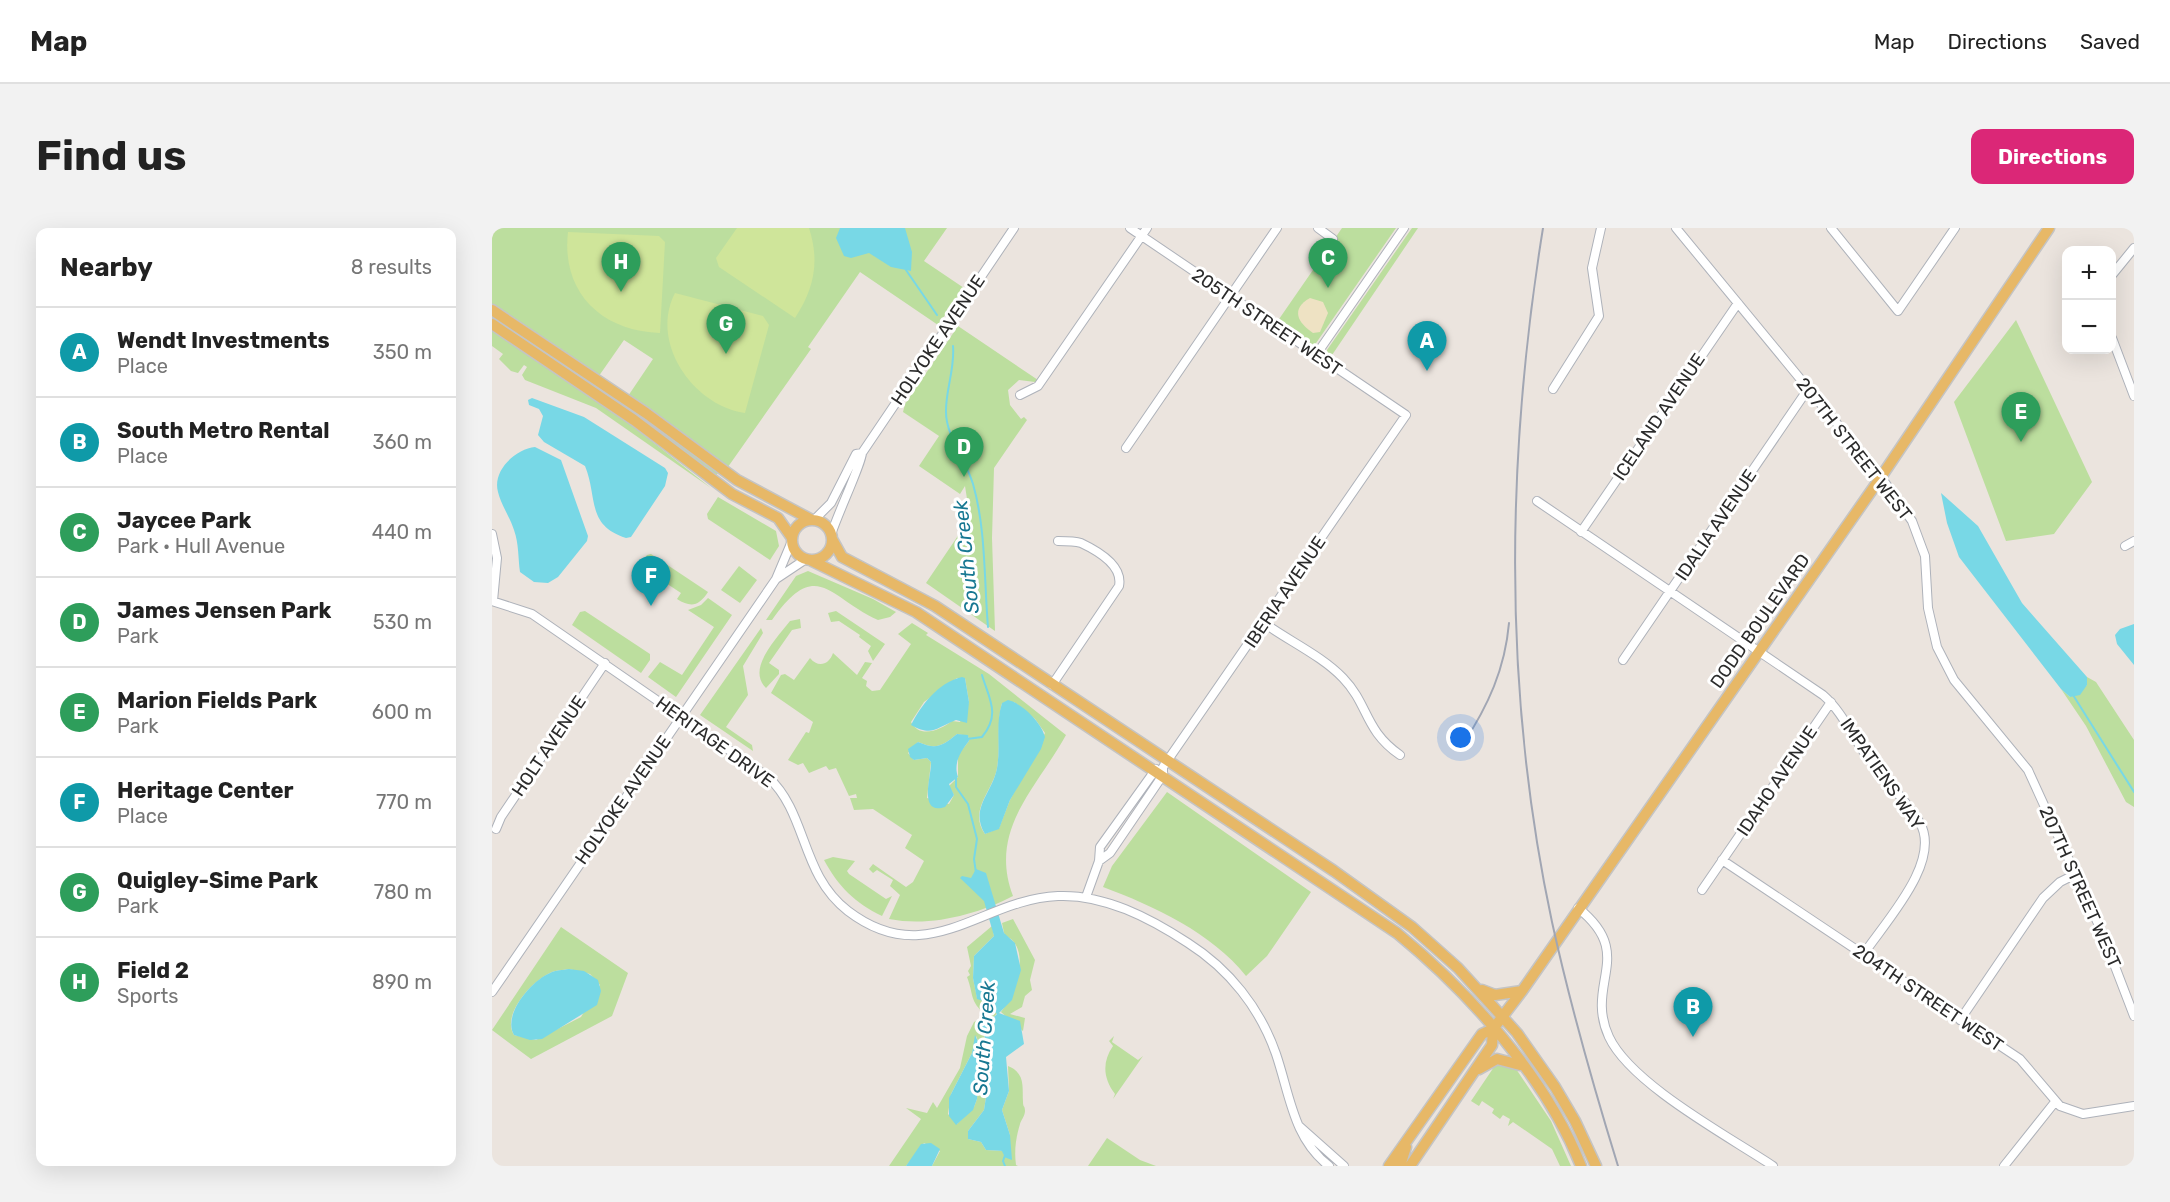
<!DOCTYPE html>
<html lang="en">
<head>
<meta charset="utf-8">
<style>
	body { margin:0; font-family:Rubik,sans-serif; background:#f2f2f2; color:#222 }
	.controls { position:absolute; right:18px; top:18px; display:grid; overflow:hidden; border-radius:12px; box-shadow:0 6px 24px #0002 }
	.controls button { width:54px; height:54px; display:grid; place-items:center; padding:0; border:0; border-bottom:2px solid #e0e0e0; background:#fff; color:#222; font:30px sans-serif }
	.you { position:absolute; left:969px; top:510px; width:21px; height:21px; margin:-15px; border:4px solid #fff; border-radius:50%; background:#1a73e8; box-shadow:0 0 0 9px #1a73e833 }
	.badge { display:grid; place-items:center; width:39px; height:39px; border-radius:50%; background:#db2777; color:#fff; font-size:20px; font-weight:700 }
	.pin { position:absolute; translate:-50% -50px; filter:drop-shadow(0 2px 3px #0008) }
	.pin::after { content:''; position:absolute; top:32px; width:21px; height:18px; background:inherit; clip-path:polygon(0 0,100% 0,50% 100%) }
	.list { margin:0; padding:0; list-style:none }
	h2 { display:flex; justify-content:space-between; align-items:center; height:78px; margin:0; padding:0 24px; font-size:26px }
	h2 small { font-size:20px; font-weight:400; color:#767676 }
	.list li { display:grid; grid-template-columns:39px 1fr auto; gap:18px; align-items:center; box-sizing:border-box; height:90px; padding:0 24px; border-top:2px solid #e0e0e0 }
	.list b { display:block; font-size:22px; white-space:nowrap }
	.list p { margin:0; font-size:20px; white-space:nowrap; color:#767676 }
	.list em { font-size:20px; font-style:normal; color:#767676 }
	.map { position:relative; flex:none; width:1642px; height:938px; overflow:hidden; border-radius:12px }
	header { display:flex; align-items:center; gap:36px; box-sizing:border-box; height:84px; padding:0 30px; background:#fff; border-bottom:2px solid #e0e0e0 }
	header strong { font-size:28px }
	nav { display:flex; gap:33px; margin-inline-start:auto; font-size:21px }
	.intro { display:flex; align-items:center; justify-content:space-between; box-sizing:border-box; height:144px; padding:0 36px }
	h1 { margin:0; font-size:42px }
	.button { padding:15px 27px; border-radius:12px; background:#db2777; color:#fff; font-size:21px; font-weight:700 }
	main { display:flex; gap:36px; padding:0 36px }
	aside { flex:1; background:#fff; border-radius:12px; box-shadow:0 6px 24px #0002 }
	.map>svg:first-child { display:block }
</style>
</head>
<body>
<header>
<strong>Map</strong>
<nav><a>Map</a><a>Directions</a><a>Saved</a></nav>
</header>
<div class="intro"><h1>Find us</h1><a class="button">Directions</a></div>
<main>
<aside>
<h2>Nearby<small>8 results</small></h2>
<ul class="list">
<li><span class="badge" style="background:#0f9aa8">A</span><div><b>Wendt Investments</b><p>Place</p></div><em>350 m</em></li>
<li><span class="badge" style="background:#0f9aa8">B</span><div><b>South Metro Rental</b><p>Place</p></div><em>360 m</em></li>
<li><span class="badge" style="background:#2e9e5b">C</span><div><b>Jaycee Park</b><p>Park · Hull Avenue</p></div><em>440 m</em></li>
<li><span class="badge" style="background:#2e9e5b">D</span><div><b>James Jensen Park</b><p>Park</p></div><em>530 m</em></li>
<li><span class="badge" style="background:#2e9e5b">E</span><div><b>Marion Fields Park</b><p>Park</p></div><em>600 m</em></li>
<li><span class="badge" style="background:#0f9aa8">F</span><div><b>Heritage Center</b><p>Place</p></div><em>770 m</em></li>
<li><span class="badge" style="background:#2e9e5b">G</span><div><b>Quigley-Sime Park</b><p>Park</p></div><em>780 m</em></li>
<li><span class="badge" style="background:#2e9e5b">H</span><div><b>Field 2</b><p>Sports</p></div><em>890 m</em></li>
</ul>
</aside>
<div class="map">
<svg width="1642" height="938" viewBox="0 0 1642 938">
	<rect width="100%" height="100%" fill="#ebe4de"/>
	<path fill="#bcde9e" fill-rule="evenodd" d="M0,0H455L432,33L472,60L446,97L368,44L316,119L319,121L231,246L211,233L226,245L224,248L88,151L89,148L0,88ZM132,112L161,131L132,174L102,155Z
		M850,0H904L822,118L785,94Z
		M920,0H926L838,130L834,127L835,122Z
		M1524,92L1600,254L1562,306L1514,313L1462,174Z
		M466,98L546,152L543,154L527,152L516,162L518,177L529,191L532,189L535,192L502,240L500,310L503,403L434,355L478,290L473,258L468,266L427,238L447,208L411,184L413,176Z
		M0,101L128,188L219,260L104,180L33,152L30,147L35,139L32,137L26,145L19,143L7,131L11,126L0,118Z
		M226,269L284,303L287,318L278,332L216,291L215,286Z
		M159,326L216,364C207,378 199,380 185,371L189,365L151,340L148,344L145,341L155,327Z
		M247,338L265,352L248,375L229,362Z
		M316,343L381,371L404,384L398,389L386,392C337,370 325,328 280,392H274L304,348Z
		M216,370L240,387L184,469L156,449L168,434L190,447L222,399L196,382L209,377Z
		M93,383L158,426V432L149,445L80,397L88,384Z
		M344,383L393,416L381,433L376,423L379,418L367,409L368,407L347,393L339,394L336,385Z
		M308,391L309,400L300,402L277,435L287,442V446L274,460C254,441 285,410 298,393Z
		M420,395L436,405L434,407L497,446L574,507C544,561 496,602 521,668C484,687 438,699 397,691L408,667L398,658L401,652L385,642L381,645L377,641L381,636L414,659L421,654L432,633L413,620L420,607L381,581L362,582L358,570H365L364,566L357,568L344,540L337,542L334,538L317,545L311,535L306,537L296,532L314,504L317,505L321,494L279,465L289,447L293,446L302,452L318,430C326,440 337,437 341,425L365,447L373,434L380,435L370,450L375,453L374,458L380,463L388,462L419,416L406,406ZM465,450H473L477,474L468,494L460,493C448,502 428,511 419,494L432,474ZM522,474L543,491L553,505L518,572L507,600L493,606C476,582 501,563 505,540C509,517 504,498 510,475ZM465,506L476,508L477,513L466,527V549L457,558L462,567L457,576L435,570L439,534L435,530L422,532L416,525L426,514C445,522 450,518 465,506Z
		M269,400L271,405L251,438L256,467L234,499L260,517L261,523L208,487Z
		M1595,449L1604,454L1642,512V579L1634,574L1594,498L1569,461L1578,469L1595,457Z
		M675,564L819,664L775,728L754,748C720,705 662,678 611,659L620,638Z
		M341,629L363,633L355,643L357,646L394,671L400,668L390,688C363,675 346,658 332,632Z
		M521,691L543,732L538,752L540,762L533,768L530,779L518,786L533,790L531,803L509,784C522,768 538,728 519,711C516,709 513,708 512,705L510,695Z
		M500,698L502,708L482,728L481,750L485,770L503,777L502,783L505,785L502,789H495L489,802L497,819L492,855L494,869L492,882L476,903V911L489,914L494,922L512,923L513,927L518,925V907L510,882L517,863L516,838C534,845 530,860 531,874C531,880 533,877 533,883C533,888 529,892 528,896C524,909 522,923 524,937L526,938H440L448,923L432,915L414,938H397L429,891L414,880L435,885L441,874L445,880L468,840L475,808L482,794L494,787C477,773 482,767 475,749L478,747L476,743L479,738L475,719ZM484,808L488,818L485,871L482,879L465,896L456,886L459,866L480,825Z
		M69,699L136,745L120,788L39,831L0,802ZM77,741L98,746L108,757L89,789L44,812L22,807C9,787 40,753 58,745C63,742 71,742 77,741Z
		M622,808L620,814L646,832L651,828L621,871L623,866C611,850 610,834 621,818L617,813Z
		M1004,836L1022,838L1059,893L1079,938H1068L1060,921L1021,894L1016,898L1018,891L1011,887L1008,891L1000,885L1002,881L990,873L987,878L979,873Z
		M615,910L648,932L664,938H596Z"/>
	<path fill="#eee2c3" d="M818,70L831,74L836,85L828,104L821,105C806,95 798,81 818,70Z"/>
	<path fill="#cfe59a" d="M245,0H317C328,34 322,61 303,90L227,39L224,30Z
		M76,4L167,8L173,14L168,105C110,103 69,65 76,4Z
		M183,65L271,88L277,97L253,185C202,178 157,115 183,65Z"/>
	<path fill="#78d8e6" d="M348,0H413L420,24L419,43L399,39L377,25L359,30L352,28L344,10Z
		M40,170L92,189L173,240L176,245L173,258L139,309L134,310C94,297 106,270 93,238L52,214L46,207L51,188L47,181L37,177L36,172Z
		M43,219L69,232L96,308L95,313L66,349L56,355L42,354L28,344C26,330 27,316 22,302C18,289 9,277 6,264C0,242 24,221 43,219Z
		M1449,265L1486,298L1530,375L1595,449V457L1588,467L1578,469L1569,461L1467,329L1455,295Z
		M1642,396V437L1625,416L1623,407L1628,401Z
		M470,449L473,450L477,474L475,495L464,492C443,500 441,509 419,497C429,478 445,455 470,449Z
		M516,472C530,475 550,495 553,509L549,521L518,572L507,601L493,606C477,581 501,564 505,540C509,518 503,497 510,475Z
		M465,506L476,507L477,513C469,523 461,535 466,549L457,556L462,567L453,579C425,588 440,546 439,534L435,530L422,532L418,529L416,521L426,514C445,522 450,518 465,506Z
		M484,641L494,645L512,705L523,715L529,742L520,772L507,785L528,793L532,816L514,829L517,863L510,882L518,907L520,932L512,929V923L494,922L489,914L476,911V903L492,882L494,869L492,855L497,819L488,798L492,790L502,789L505,786L502,783L503,777L485,771L481,750L482,728L502,708L492,673L468,650L470,648L479,650Z
		M77,741L92,743L106,752L109,763L105,777L50,811L38,812L22,807C10,787 40,752 58,745C63,742 71,742 77,741Z
		M483,807L488,818L485,871L481,882L464,897L457,888V870L480,825Z
		M439,915L448,921L440,938H414L429,916Z"/>
	<g fill="none" stroke-linecap="round" stroke-linejoin="round">
		<path stroke="#78d8e6" stroke-width="2" d="M414,42L445,87
			M461,118C463,140 454,161 454,182C453,207 474,232 481,256C494,301 492,352 496,399
			M1581,467L1642,564
			M475,511L490,509C509,486 497,471 490,447
			M464,550V559L476,576L485,611L482,631L484,645
			M510,921L513,927L511,933L513,938"/>
		<defs>
			<path id="minor" d="M826,0L841,11
				M1184,0L1389,249L1420,293L1433,328L1436,380L1445,419L1462,452L1536,542L1609,702L1642,788
				M1339,0L1406,83L1463,0
				M1620,47L1642,20
				M1620,110L1642,168
				M824,127L912,0
				M1061,161L1107,88L1100,40L1109,0
				M528,167L546,158L655,0
				M634,220L785,0
				M1045,273L1331,467C1352,485 1362,513 1379,534C1394,554 1415,573 1428,595C1450,634 1393,694 1371,727
				M322,292L339,275L364,226L370,225L522,0
				M1089,304L1246,75
				M0,306L5,330L1,373
				M339,307C343,292 371,232 370,225
				M1633,318L1642,313
				M284,351L300,313
				M0,373L40,386L276,549C316,586 308,646 356,683C436,744 489,671 566,668C612,666 658,690 696,715C737,741 768,780 784,826C798,867 801,910 837,938
				M772,395C797,413 830,428 851,450C877,477 872,502 908,527
				M1131,432L1316,161
				M560,457L627,358C631,338 606,323 589,315C583,313 573,313 566,313
				M4,601L9,589L113,435
				M1230,632L1528,831L1568,878L1591,886L1642,878
				M607,633L618,625L671,547V539L914,187L638,0
				M1210,662L1339,474
				M594,669L607,633L608,619L664,541
				M1086,680C1145,727 1092,755 1117,809C1139,856 1236,908 1281,938
				M0,764L284,351L314,331
				M1468,792L1551,670L1568,654L1584,646
				M807,898L852,938
				M1512,938L1563,874"/>
			<path id="major" d="M0,82L154,185L245,252L320,292
				M0,96L142,192L240,266L286,290L300,310
				M300 312a20 20 0 1 1 40 0a20 20 0 1 1-40 0Z
				M340,311L350,329L443,378L842,643L920,699L966,740L1025,805L1063,859L1083,893L1104,938
				M318,332L424,384L905,705C978,765 1054,849 1089,938
				M990,762L1003,767L1030,763
				M987,841L1005,831L1028,837
				M897,938L990,806L1001,801L1030,763L1389,249L1557,0
				M908,938L914,919
				M918,938L1000,817L1001,801"/>
		</defs>
		<use href="#minor" stroke="#aeb2ba" stroke-width="10"/>
		<use href="#major" stroke="#c4c4c4" stroke-width="13"/>
		<use href="#minor" stroke="#fff" stroke-width="8"/>
		<use href="#major" stroke="#e7b867" stroke-width="10"/>
		<path stroke="#a1a6b3" stroke-width="2" d="M1051,0C1014,229 1011,465 1060,694C1078,776 1101,857 1126,938
			M971,516C996,478 1013,441 1017,395"/>
	</g>
	<g text-anchor="middle" dominant-baseline="central" stroke-width="6" stroke-linejoin="round" paint-order="stroke">
		<g font-size="18" fill="#2b2b2b" stroke="#fff">
			<text transform="translate(775 94) rotate(34)">205TH STREET WEST</text>
			<text transform="translate(446 112) rotate(-56)">HOLYOKE AVENUE</text>
			<text transform="translate(1167 189) rotate(-56)">ICELAND AVENUE</text>
			<text transform="translate(1362 221) rotate(52)">207TH STREET WEST</text>
			<text transform="translate(1224 297) rotate(-56)">IDALIA AVENUE</text>
			<text transform="translate(793 364) rotate(-56)">IBERIA AVENUE</text>
			<text transform="translate(1268 393) rotate(-55)">DODD BOULEVARD</text>
			<text transform="translate(223 514) rotate(36)">HERITAGE DRIVE</text>
			<text transform="translate(57 518) rotate(-56)">HOLT AVENUE</text>
			<text transform="translate(1390 546) rotate(55)">IMPATIENS WAY</text>
			<text transform="translate(1285 553) rotate(-56)">IDAHO AVENUE</text>
			<text transform="translate(131 572) rotate(-55)">HOLYOKE AVENUE</text>
			<text transform="translate(1588 659) rotate(66)">207TH STREET WEST</text>
			<text transform="translate(1436 770) rotate(34)">204TH STREET WEST</text>
		</g>
		<g font-size="20" font-style="italic" fill="#177892" stroke="#fff">
			<text transform="translate(474 329) rotate(-96)">South Creek</text>
			<text transform="translate(492 810) rotate(-86)">South Creek</text>
		</g>
	</g>
</svg>
<div class="controls">
<button>+</button>
<button>−</button>
</div>
<div class="you"></div>
<div class="pin badge" style="left:935px;top:143px;background:#0f9aa8">A</div>
<div class="pin badge" style="left:1201px;top:809px;background:#0f9aa8">B</div>
<div class="pin badge" style="left:836px;top:60px;background:#2e9e5b">C</div>
<div class="pin badge" style="left:472px;top:249px;background:#2e9e5b">D</div>
<div class="pin badge" style="left:1529px;top:214px;background:#2e9e5b">E</div>
<div class="pin badge" style="left:159px;top:378px;background:#0f9aa8">F</div>
<div class="pin badge" style="left:234px;top:126px;background:#2e9e5b">G</div>
<div class="pin badge" style="left:129px;top:64px;background:#2e9e5b">H</div>
</div>
</main>
</body>
</html>
